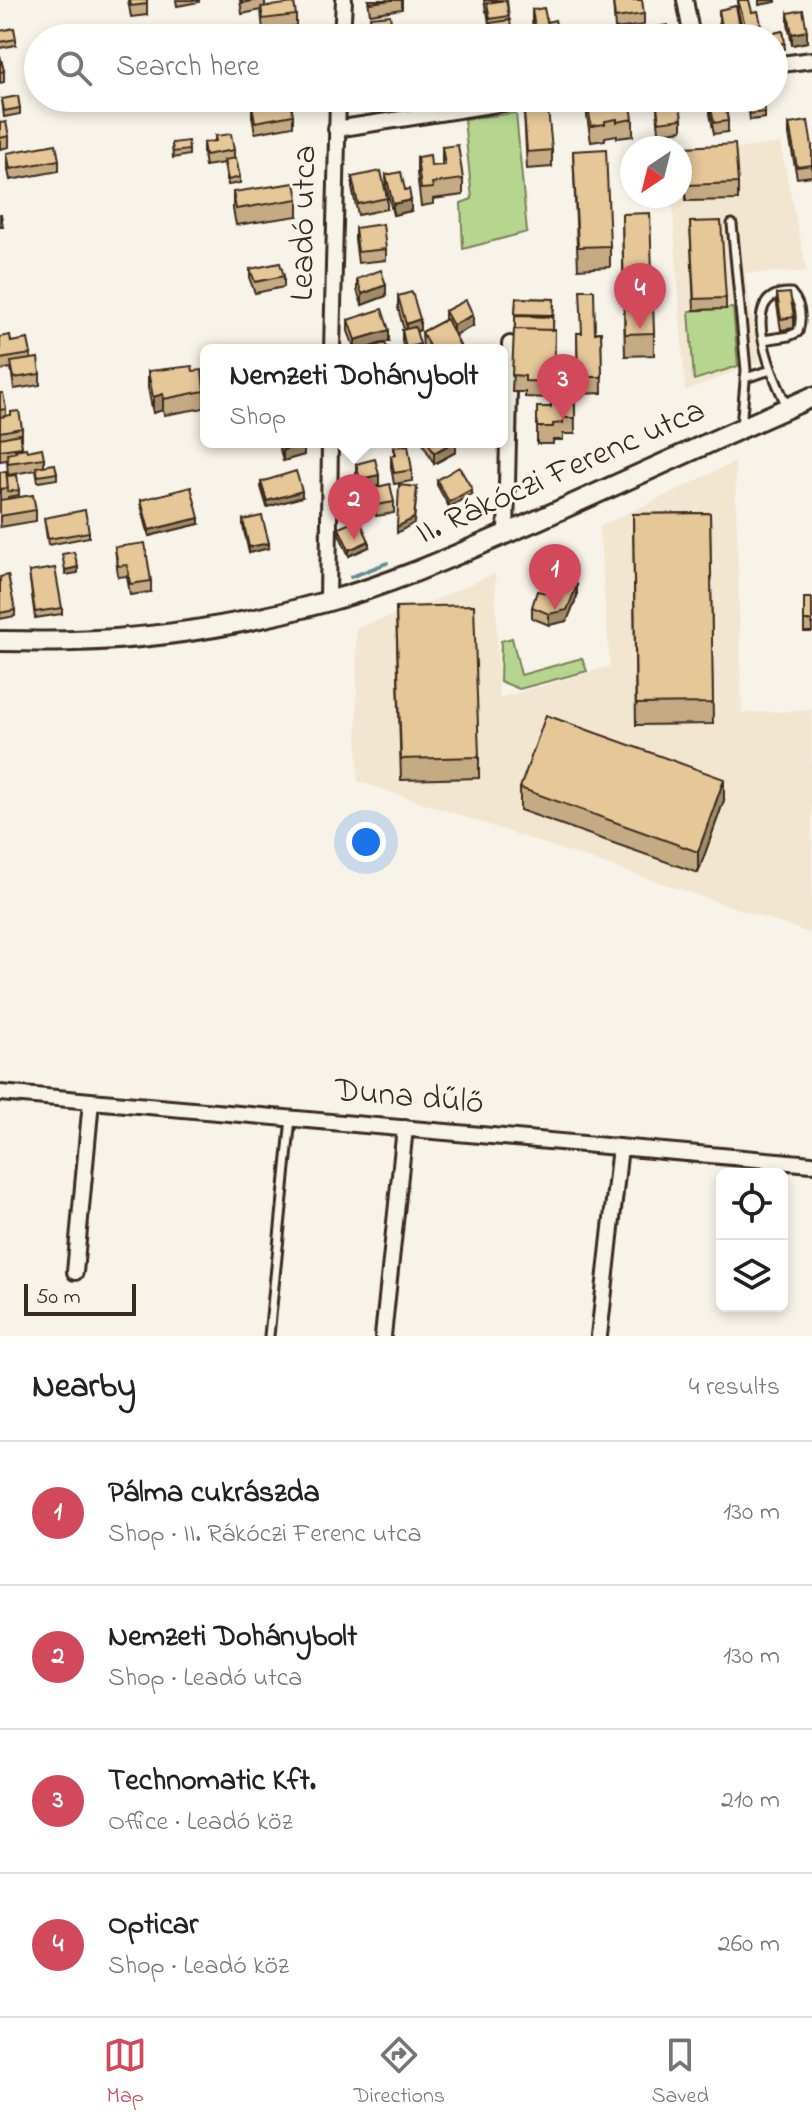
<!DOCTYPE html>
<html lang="en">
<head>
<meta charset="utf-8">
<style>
	body { margin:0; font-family:"Indie Flower",sans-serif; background:#f6f6f6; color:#222 }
	.controls { position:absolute; right:24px; bottom:24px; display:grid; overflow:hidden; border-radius:12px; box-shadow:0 4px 12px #0003 }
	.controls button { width:72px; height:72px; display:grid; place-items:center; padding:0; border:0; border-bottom:2px solid #e0e0e0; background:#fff; color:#222; font:40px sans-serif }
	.compass { position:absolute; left:620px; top:136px; width:72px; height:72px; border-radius:50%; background:#fff; box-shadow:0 4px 12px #0003; rotate:215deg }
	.scale { position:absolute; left:24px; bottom:20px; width:112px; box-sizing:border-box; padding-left:8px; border:4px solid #3b2a1e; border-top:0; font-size:22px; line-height:28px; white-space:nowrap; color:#3b2a1e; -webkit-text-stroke:6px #f7f3e8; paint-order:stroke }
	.you { position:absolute; left:366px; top:842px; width:28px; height:28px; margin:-20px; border:6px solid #fff; border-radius:50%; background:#1a73e8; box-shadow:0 0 0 12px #1a73e833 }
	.badge { display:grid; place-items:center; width:52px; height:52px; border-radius:50%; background:#d1495b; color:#fff; font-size:26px; font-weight:700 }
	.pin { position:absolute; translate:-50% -66px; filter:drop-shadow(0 2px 4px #0008) }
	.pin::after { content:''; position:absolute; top:42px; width:28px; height:24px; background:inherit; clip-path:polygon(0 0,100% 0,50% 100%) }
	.popup { position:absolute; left:200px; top:344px; width:308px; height:104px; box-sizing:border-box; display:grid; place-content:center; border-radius:12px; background:#fff; filter:drop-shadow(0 2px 6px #0005); font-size:26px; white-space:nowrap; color:#767676 }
	.popup b { font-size:30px; color:#222 }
	.popup::after { content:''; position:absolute; left:50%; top:100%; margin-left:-16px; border:16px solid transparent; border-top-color:#fff }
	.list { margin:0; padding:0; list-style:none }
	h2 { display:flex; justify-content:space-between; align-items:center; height:104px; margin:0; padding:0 32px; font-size:34px }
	h2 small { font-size:26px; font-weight:400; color:#767676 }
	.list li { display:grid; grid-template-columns:52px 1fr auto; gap:24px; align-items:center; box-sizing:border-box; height:144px; padding:0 32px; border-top:2px solid #e0e0e0 }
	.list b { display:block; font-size:30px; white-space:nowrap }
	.list p { margin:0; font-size:26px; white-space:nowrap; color:#767676 }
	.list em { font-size:26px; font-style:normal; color:#767676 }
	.icon { flex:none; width:44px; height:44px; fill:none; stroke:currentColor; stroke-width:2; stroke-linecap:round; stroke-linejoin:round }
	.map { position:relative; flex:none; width:812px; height:1336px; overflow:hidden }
	.search { position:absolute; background:#fff; box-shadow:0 4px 12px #0003; left:24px; right:24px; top:24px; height:88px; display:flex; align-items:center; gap:20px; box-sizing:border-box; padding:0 28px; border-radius:44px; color:#767676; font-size:30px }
	.sheet { height:680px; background:#fff }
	nav { display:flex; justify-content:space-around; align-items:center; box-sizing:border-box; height:112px; border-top:2px solid #e0e0e0; background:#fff; font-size:22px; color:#767676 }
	nav a { display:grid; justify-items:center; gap:4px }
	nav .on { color:#d1495b }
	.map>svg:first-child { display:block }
</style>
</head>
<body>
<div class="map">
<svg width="812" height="1336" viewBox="0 0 812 1336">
	<rect width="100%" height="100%" fill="#f7f3e8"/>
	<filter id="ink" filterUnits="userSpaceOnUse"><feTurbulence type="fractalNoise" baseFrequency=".0125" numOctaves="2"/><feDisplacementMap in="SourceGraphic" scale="16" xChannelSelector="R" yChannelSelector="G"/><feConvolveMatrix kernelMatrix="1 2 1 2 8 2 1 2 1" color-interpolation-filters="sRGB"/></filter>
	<g filter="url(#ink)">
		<path fill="#f2e6d0" d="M780,143L807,272L745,273L760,362L685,391L672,196H680V157Z
			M735,462L742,713L812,710V934L358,781L356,628L422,606L495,573L499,698L610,666L599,527Z"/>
		<path fill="#b6d690" stroke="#788057" stroke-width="2" d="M516,113L527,232L463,249L461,203L472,199L464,119Z
			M733,308L738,366L694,380L689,311Z
			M512,638L521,675L582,658L587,671L519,689L500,681L501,641Z"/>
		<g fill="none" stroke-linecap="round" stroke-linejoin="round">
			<path stroke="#658e91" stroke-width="4" d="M351,577L387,563"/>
			<defs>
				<path id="lane" d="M732,224L746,370L741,427
					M763,340L789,336L798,332C802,318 801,304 791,293C733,290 775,381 787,406
					M745,378L771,370
					M269,1336L291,1118"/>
				<path id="street" d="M685,0L692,38
					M342,38L344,0
					M774,65L812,60
					M336,129L536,98
					M332,350L338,98
					M506,533L510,344
					M328,602L330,442
					M0,1093L812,1164
					M75,1272L91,1101
					M383,1336L405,1128
					M599,1336L620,1147"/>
				<path id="secondary" d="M0,641C24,641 49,642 73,641C157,639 243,625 325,602C399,582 470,549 540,519C631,478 721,437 812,397"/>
			</defs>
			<use href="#lane" stroke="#3b2a1e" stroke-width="13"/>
			<use href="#street" stroke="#3b2a1e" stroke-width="20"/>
			<use href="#secondary" stroke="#3b2a1e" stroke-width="24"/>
			<use href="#lane" stroke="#f7f3e8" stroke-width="7"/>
			<use href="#street" stroke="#f7f3e8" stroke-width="14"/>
			<use href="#secondary" stroke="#f7f3e8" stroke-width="18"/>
		</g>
		<path fill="#c5ab83" stroke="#3b2a1e" stroke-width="2" d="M128,0H147V15L131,17Z
			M176,0H199V2L177,6Z
			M240,0H265V7L296,15V26L263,30L261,10L242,14Z
			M368,0H402V9L370,14Z
			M484,0H507L509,20L512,38H491L487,10L486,11Z
			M613,0L644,14V25L615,29Z
			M738,0L752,12L761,35L745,38L738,11Z
			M736,6L742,38H722L719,21V10Z
			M532,10L547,22L559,38H535L532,21Z
			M788,13L807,42L792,45L788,24Z
			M0,31L16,39V45L0,48Z
			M783,31L785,49L774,51V38H764V35Z
			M0,56L4,71V82L0,83Z
			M656,98L682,119V130L659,133Z
			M713,98H732V108H726L728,121V132L714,134L710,114V103L714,102Z
			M2,99L20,108V114L4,117Z
			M587,99L603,100L633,119V136L617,138V135L605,137V140L591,142L587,116Z
			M748,102L765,112V118L750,120Z
			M252,105L293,115V126L255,133L252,116Z
			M524,111L552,150V167L527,169Z
			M0,123L9,136V147L0,149Z
			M789,124L812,146V176L797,178L789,135Z
			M215,136L234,150V159L240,177V183L228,185L224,163L205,166L203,154V143L215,141Z
			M172,143L189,150V155L173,158Z
			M442,147L463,179V195L433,199V204L421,206L417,173V157L431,166L442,165Z
			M686,147L738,183V200L686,201Z
			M573,151L610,246V267L578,269Z
			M7,153L59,160V171L10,180L7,164Z
			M386,175L411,211L393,215L386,186Z
			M352,177L387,198V209L358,215L352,188Z
			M233,192L298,199V216L236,225L233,209Z
			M622,214L654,333V355L625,356Z
			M690,222L726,298V309L694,310Z
			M355,228L386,249V260L358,263L355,239Z
			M250,269L284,276V287L255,293L250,280Z
			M357,279L386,296L362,305L357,290Z
			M777,294L794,317V328L781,330L777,305Z
			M398,296L420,330L416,332L420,350H404L402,341V330H404L398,308Z
			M516,298L554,299L553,330H555L554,393H550V398L525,397V392H512Z
			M445,311L473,326L455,335L462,350H423L422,332L445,320Z
			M348,320L389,341L360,350H355L348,331Z
			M601,332L602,393L578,394L577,333Z
			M0,337L11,342L31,354V359L40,374V385L14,389L11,368L0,370Z
			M148,371H193L204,391V408L164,415L163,410L153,413L148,388Z
			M574,375L575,434H563V440H553V444H537V407H551L559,399Z
			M0,393L6,409V416L22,428V440H21L22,449L44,458V465L57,473V479L38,482L36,470L8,475L7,460L0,461Z
			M278,442H303L304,455L283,461Z
			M422,442H456V452L434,464Z
			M394,447L412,470V481L394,484L391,467V456H394Z
			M356,464L379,486L360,490L356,475Z
			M0,472L7,476L19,490V495L8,497V499L36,510V521L0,527Z
			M437,480L472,494L449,507L437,485Z
			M261,482L302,497L267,507L261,487Z
			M373,488L394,502V513L376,516L373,499Z
			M141,500L199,524L149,536L141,505Z
			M710,513L713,724L636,725L633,514Z
			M44,518L89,532V537L48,545Z
			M243,520L269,548L249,553L243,526Z
			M339,528L369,547L349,556L339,534Z
			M115,547L151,581V592L130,595L127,576L118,577Z
			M29,572L62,608V614L35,618Z
			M0,577L15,610V616L0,619Z
			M548,593L577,596L567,621L549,625L532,618V607Z
			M804,598H812V632H804Z
			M396,607L479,757V778L401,780Z
			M520,788L724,800L698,873L520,810Z"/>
		<path fill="#a08b6a" stroke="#3b2a1e" stroke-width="2" d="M759,0H776V2L759,5Z
			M761,24V35L746,38V28Z
			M807,31V42L792,45V34Z
			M411,200V211L393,215V204Z
			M386,285V296L362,305V294Z
			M473,315V326L453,336V325Z
			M420,319V330L406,335V324Z
			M389,330V341L360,350H355V340Z
			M420,344V350H406V348Z
			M163,394V410L153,413V397Z
			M454,442H456V452L434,464V453Z
			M304,444V455L283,461V450Z
			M379,475V486L360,490V479Z
			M417,487L414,523L397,533V527Z
			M472,489V494L449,507V502Z
			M302,491V497L267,507V501Z
			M199,518V524L149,536V530Z
			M369,541V547L349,556V550Z
			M269,543V548L249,553V547Z
			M78,567V573L65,575V570Z
			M577,585V596L567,621L549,625V614Z
			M724,779V800L698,873V852Z"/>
		<path fill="#e5c798" stroke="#3b2a1e" stroke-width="2" d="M130,0H147V4L131,6Z
			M242,0H258L242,3Z
			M370,0H392L370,3Z
			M506,0L509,16L490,19L487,3Z
			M613,0H642L644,14L615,18Z
			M738,0H749L752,12L758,11L761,24L746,28Z
			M294,3L296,15L263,19L261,7Z
			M736,6L742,37L724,38L719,10Z
			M544,8L547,22L555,20L559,38H537L532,10Z
			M803,10L807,31L792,34L788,13Z
			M390,15L393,36L372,38L370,17Z
			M510,20L512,37L493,38L490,23Z
			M668,25L671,38H627L626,33Z
			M14,28L16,39L0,42V31Z
			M783,31L785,43L774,45V38H765L764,35Z
			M279,34L280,38H251Z
			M0,56L4,71L0,72Z
			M18,96L20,108L4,111L2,99Z
			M290,98L293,115L255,122L252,105Z
			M595,98H602L603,100L613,98H630L633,119L617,122V119L605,121V124L591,126L587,99Z
			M656,98H679L682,119L659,122Z
			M724,100L728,121L714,123L710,103Z
			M764,100L765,112L750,114L748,102Z
			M548,109L552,150L527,152L524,111Z
			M808,121L812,146V165L797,167L789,124Z
			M6,122L9,136L0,138V123Z
			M231,134L234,150L205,155L203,143L216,141L215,136Z
			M188,141L189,150L173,152L172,143Z
			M56,144L59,160L10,169L7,153Z
			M735,144L738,183L686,185V147Z
			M458,145L463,179L432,183L433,188L421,189L417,157L430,155L431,166L445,165L442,147Z
			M606,149L610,246L578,247L573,151Z
			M236,158L240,177L228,180L224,160Z
			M381,171L387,198L358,204L352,177Z
			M401,172L405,190L409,189L411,200L393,204L386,175Z
			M295,183L298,199L236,209L233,192Z
			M650,213L654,333L625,334L622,214Z
			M0,214H1L3,227H0Z
			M721,221L726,298L694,299L690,222Z
			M383,224L386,249L358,252L355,228Z
			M280,263L284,276L255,282L250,269Z
			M381,270L386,285L362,294L357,279Z
			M580,290H594L595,333L601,332L602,377H578L577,333H582Z
			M412,292L420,319L406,324L398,296Z
			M790,293L794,317L781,319L777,294Z
			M516,298L554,299L553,315L515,314Z
			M466,300L473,315L453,325L445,311Z
			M382,309L389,330L355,340L348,320Z
			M515,316L553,317V330L515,329Z
			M447,319L462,350H431L422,332Z
			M415,327L420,344L406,348L402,330Z
			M514,329L555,330L554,377H550V382L525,381V376L512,375Z
			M10,335L11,342L28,339L31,354L0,359V337Z
			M385,343L388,350H361Z
			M38,358L40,374L14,378L11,362Z
			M192,366L193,371L202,370L204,391L164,399L163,394L153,397L148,371Z
			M559,375H574L575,418H563V423L553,424V427H537V407H551V399H559Z
			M0,393H3L6,409L0,410Z
			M19,411L22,428L0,432V417L11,415V412Z
			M20,434L22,447L0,450V438Z
			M280,442H303L304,444L283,450Z
			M428,442H454L434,453Z
			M408,445L412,470L394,473L391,456L396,455L394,447Z
			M26,448L27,451L42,448L44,458L8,463L7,454L16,452L15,450Z
			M375,459L379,475L360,479L356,464Z
			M55,464L57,473L38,476L36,467Z
			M459,467L472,489L449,502L437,480Z
			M6,471L8,488L0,489V472Z
			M296,471L302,491L267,501L261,482Z
			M17,475L19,490L8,492L7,476Z
			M390,484L394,502L376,505L373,488Z
			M399,485L417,487L414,518L397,527Z
			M191,487L199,518L149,530L141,500Z
			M33,495L36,510L0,516V500Z
			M85,510L89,532L48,539L44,518Z
			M710,513L713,703L636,704L633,514Z
			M262,516L269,543L249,547L243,520Z
			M359,519L369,541L349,550L339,528Z
			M145,543L151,581L130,584L127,565L118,566L115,547Z
			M74,552L78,567L65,570L62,554Z
			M55,568L62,608L35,612L29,572Z
			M8,575L15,610L0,613V577Z
			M562,578L577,585L567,610L549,614L532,607L537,591L548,593L557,589Z
			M804,598H812V621H804Z
			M474,605L479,757L401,759L396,607Z
			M546,715L724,779L698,852L520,788Z"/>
	</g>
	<g text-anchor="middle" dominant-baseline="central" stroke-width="6" stroke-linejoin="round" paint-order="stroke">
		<g font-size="34" fill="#3b2a1e" stroke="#f7f3e8">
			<text transform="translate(305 223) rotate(-89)">Leadó utca</text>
			<text transform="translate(561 473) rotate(-24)">II. Rákóczi Ferenc utca</text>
			<text transform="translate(409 1098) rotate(5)">Duna dűlő</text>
		</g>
	</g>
</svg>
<div class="controls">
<button><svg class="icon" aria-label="locate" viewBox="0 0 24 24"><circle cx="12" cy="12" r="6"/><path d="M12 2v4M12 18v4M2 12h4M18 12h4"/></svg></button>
<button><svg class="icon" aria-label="layers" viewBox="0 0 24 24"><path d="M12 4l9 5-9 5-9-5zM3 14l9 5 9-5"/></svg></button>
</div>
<svg class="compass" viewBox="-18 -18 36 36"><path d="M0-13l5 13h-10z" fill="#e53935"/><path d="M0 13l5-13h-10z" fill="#767676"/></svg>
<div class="scale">50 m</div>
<div class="you"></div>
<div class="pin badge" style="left:555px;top:610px">1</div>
<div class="pin badge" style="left:354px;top:540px">2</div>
<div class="popup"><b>Nemzeti Dohánybolt</b>Shop</div>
<div class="pin badge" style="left:563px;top:420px">3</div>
<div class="pin badge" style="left:640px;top:329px">4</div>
<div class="search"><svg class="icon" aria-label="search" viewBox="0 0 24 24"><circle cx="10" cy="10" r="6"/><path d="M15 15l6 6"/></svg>Search here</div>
</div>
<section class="sheet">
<h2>Nearby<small>4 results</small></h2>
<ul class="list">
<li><span class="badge">1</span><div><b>Pálma cukrászda</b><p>Shop · II. Rákóczi Ferenc utca</p></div><em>130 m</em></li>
<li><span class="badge">2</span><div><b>Nemzeti Dohánybolt</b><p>Shop · Leadó utca</p></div><em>130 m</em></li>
<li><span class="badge">3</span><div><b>Technomatic Kft.</b><p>Office · Leadó köz</p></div><em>210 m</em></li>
<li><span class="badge">4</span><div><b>Opticar</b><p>Shop · Leadó köz</p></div><em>260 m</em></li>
</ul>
</section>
<nav>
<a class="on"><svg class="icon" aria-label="map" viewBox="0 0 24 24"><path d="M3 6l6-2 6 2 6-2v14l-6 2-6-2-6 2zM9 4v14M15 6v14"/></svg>Map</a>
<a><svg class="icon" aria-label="directions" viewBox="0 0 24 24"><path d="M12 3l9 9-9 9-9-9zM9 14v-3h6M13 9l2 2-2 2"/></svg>Directions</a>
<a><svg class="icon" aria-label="saved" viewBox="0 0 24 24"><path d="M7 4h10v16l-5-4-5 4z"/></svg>Saved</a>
</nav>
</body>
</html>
